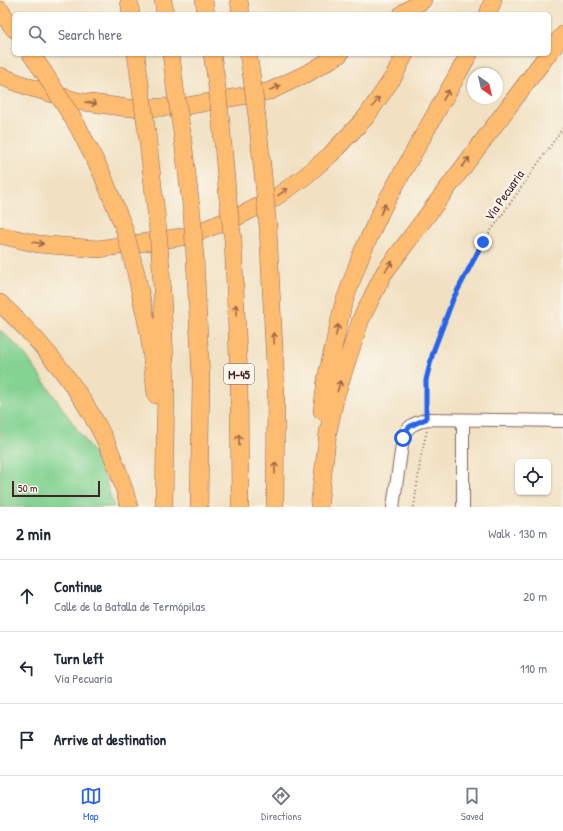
<!DOCTYPE html>
<html lang="en">
<head>
<meta charset="utf-8">
<style>
	body { margin:0; font-family:"Patrick Hand",sans-serif; background:#f2f2f3; color:#1f2937 }
	.controls { position:absolute; right:12px; bottom:12px; display:grid; overflow:hidden; border-radius:6px; box-shadow:0 1px 3px #0004 }
	.controls button { width:36px; height:36px; display:grid; place-items:center; padding:0; border:0; border-bottom:1px solid #e0e1e3; background:#fff; color:#1f2937; font:20px sans-serif }
	.compass { position:absolute; left:467px; top:68px; width:36px; height:36px; border-radius:50%; background:#fff; box-shadow:0 1px 3px #0004; rotate:146deg }
	.scale { position:absolute; left:12px; bottom:10px; width:88px; box-sizing:border-box; padding-left:4px; border:2px solid #4a1f2b; border-top:0; font-size:11px; line-height:14px; white-space:nowrap; color:#4a1f2b; -webkit-text-stroke:3px #fbf7ec; paint-order:stroke }
	.stop { position:absolute; width:12px; height:12px; margin:-9px; border:3px solid #2563eb; border-radius:50%; background:#fff }
	.stop.end { background:#2563eb; border-color:#fff; box-shadow:0 1px 4px #0008 }
	.list { margin:0; padding:0; list-style:none }
	h2 { display:flex; justify-content:space-between; align-items:center; height:52px; margin:0; padding:0 16px; font-size:17px }
	h2 small { font-size:13px; font-weight:400; color:#747a83 }
	.list li { display:grid; grid-template-columns:26px 1fr auto; gap:12px; align-items:center; box-sizing:border-box; height:72px; padding:0 16px; border-top:1px solid #e0e1e3 }
	.list b { display:block; font-size:15px; white-space:nowrap }
	.list p { margin:0; font-size:13px; white-space:nowrap; color:#747a83 }
	.list em { font-size:13px; font-style:normal; color:#747a83 }
	.icon { flex:none; width:22px; height:22px; fill:none; stroke:currentColor; stroke-width:2; stroke-linecap:round; stroke-linejoin:round }
	.map { position:relative; flex:none; width:563px; height:507px; overflow:hidden }
	.search { position:absolute; background:#fff; box-shadow:0 1px 3px #0004; left:12px; right:12px; top:12px; height:44px; display:flex; align-items:center; gap:10px; box-sizing:border-box; padding:0 14px; border-radius:6px; color:#747a83; font-size:15px }
	.sheet { height:268px; background:#fff }
	nav { display:flex; justify-content:space-around; align-items:center; box-sizing:border-box; height:56px; border-top:1px solid #e0e1e3; background:#fff; font-size:11px; color:#747a83 }
	nav a { display:grid; justify-items:center; gap:2px }
	nav .on { color:#2563eb }
	.map>svg:first-child { display:block }
</style>
</head>
<body>
<div class="map">
<svg width="563" height="507" viewBox="0 0 563 507">
	<rect width="100%" height="100%" fill="#fbf7ec"/>
	<filter id="ink" filterUnits="userSpaceOnUse"><feTurbulence type="fractalNoise" baseFrequency=".025" numOctaves="2"/><feDisplacementMap in="SourceGraphic" scale="8" xChannelSelector="R" yChannelSelector="G"/><feConvolveMatrix kernelMatrix="1 2 1 2 8 2 1 2 1" color-interpolation-filters="sRGB"/></filter>
	<filter id="wash" filterUnits="userSpaceOnUse"><feTurbulence type="fractalNoise" baseFrequency=".012" numOctaves="4" result="noise"/><feDisplacementMap in="SourceGraphic" scale="16" xChannelSelector="R" yChannelSelector="G"/><feGaussianBlur stdDeviation="0.9" result="paint"/><feColorMatrix in="noise" values="0 0 0 0 0 0 0 0 0 0 0 0 0 0 0 0 0 1.4 0 .05"/><feComposite in="paint" operator="in"/></filter>
	<g filter="url(#wash)">
		<rect width="100%" height="100%" fill="#f1e1c2"/>
		<path fill="#84d393" stroke="#67795f" d="M0,330L24,353L99,461L114,507H0Z"/>
	</g>
	<g filter="url(#ink)">
		<g fill="none" stroke-linecap="round" stroke-linejoin="round">
			<defs>
				<path id="minor" d="M393,507L403,438C407,425 414,424 427,419L563,421
					M463,507V420"/>
				<path id="highway" d="M129,0L131,14
					M163,0L165,14
					M204,0L206,14
					M239,0L241,14
					M0,10L14,29
					M402,14L423,0
					M488,14L493,0
					M549,53L563,35
					M31,54L43,71
					M136,54L141,90
					M171,54L175,87
					M212,54L216,79
					M248,54L251,72
					M0,76L29,87L77,101L128,108L181,107L270,91L310,72L340,54
					M257,117L264,185
					M221,122L228,201
					M77,125L102,174L124,228
					M147,133L157,221
					M182,133L192,214
					M268,228L276,387L275,507
					M0,235L38,244L98,249L188,236L239,216L273,199L303,178L330,155L366,117L394,76L405,54
					M233,240L239,379L240,507
					M195,258L201,380L199,507
					M161,267L166,384L164,507
					M136,273L149,334L156,395
					M0,303C60,359 110,426 129,507
					M322,411L326,379L343,305L361,255L383,207L469,54
					M319,507L328,432L336,395L361,319L384,273L548,54"/>
			</defs>
			<use href="#minor" stroke="#846360" stroke-width="14"/>
			<use href="#highway" stroke="#846360" stroke-width="18"/>
			<path stroke="#846360" stroke-width="2" stroke-dasharray="1 3" stroke-linecap="butt" d="M426,408V380L433,352L453,299L483,242L563,128
				M414,507L421,456L427,430"/>
			<use href="#minor" stroke="#fff" stroke-width="12"/>
			<use href="#highway" stroke="#febc70" stroke-width="17"/>
			<defs>
				<path id="highway-bridge" d="M43,71L77,125
					M251,72L257,117
					M216,79L221,122
					M175,87L182,133
					M141,90L147,133
					M264,185L268,228
					M228,201L233,240
					M192,214L195,258
					M157,221L161,267
					M124,228L136,273"/>
			</defs>
			<use href="#highway-bridge" stroke="#846360" stroke-width="18" stroke-linecap="butt"/>
			<use href="#highway-bridge" stroke="#febc70" stroke-width="17"/>
		</g>
		<defs><path id="oneway-shaft" d="M-6 0H5M1.5-3L5.5 0L1.5 3" fill="none" stroke-width="1.6" stroke-linecap="round" stroke-linejoin="round"/></defs>
		<g stroke="#9b664a">
			<use href="#oneway-shaft" transform="translate(275 88) rotate(-23)"/>
			<use href="#oneway-shaft" transform="translate(446 95) rotate(-61)"/>
			<use href="#oneway-shaft" transform="translate(376 102) rotate(-55)"/>
			<use href="#oneway-shaft" transform="translate(91 103) rotate(8)"/>
			<use href="#oneway-shaft" transform="translate(466 162) rotate(-53)"/>
			<use href="#oneway-shaft" transform="translate(283 192) rotate(-35)"/>
			<use href="#oneway-shaft" transform="translate(383 209) rotate(-64)"/>
			<use href="#oneway-shaft" transform="translate(38 243) rotate(9)"/>
			<use href="#oneway-shaft" transform="translate(389 266) rotate(-54)"/>
			<use href="#oneway-shaft" transform="translate(236 310) rotate(-92)"/>
			<use href="#oneway-shaft" transform="translate(337 330) rotate(-78)"/>
			<use href="#oneway-shaft" transform="translate(274 338) rotate(-93)"/>
			<use href="#oneway-shaft" transform="translate(339 386) rotate(-73)"/>
			<use href="#oneway-shaft" transform="translate(239 440) rotate(-91)"/>
			<use href="#oneway-shaft" transform="translate(275 468) rotate(-90)"/>
		</g>
	</g>
	<g fill="none" stroke-linecap="round" stroke-linejoin="round" filter="url(#ink)">
		<path stroke="#2563eb" stroke-width="5" d="M403,438C407,425 414,424 426,419V380L433,352L453,299L483,242"/>
	</g>
	<g text-anchor="middle" dominant-baseline="central" stroke-width="4" stroke-linejoin="round" paint-order="stroke">
		<rect fill="#fbf7ec" stroke="#7f6065" stroke-width="1" x="224" y="364" width="30" height="20" rx="3"/>
		<g font-size="12" font-weight="bold" fill="#4a1f2b">
			<text x="239" y="374">M-45</text>
		</g>
		<g font-size="13" fill="#4a1f2b" stroke="#fbf7ec">
			<text transform="translate(504 195) rotate(-55)">Vía Pecuaria</text>
		</g>
	</g>
</svg>
<div class="controls">
<button><svg class="icon" aria-label="locate" viewBox="0 0 24 24"><circle cx="12" cy="12" r="6"/><path d="M12 2v4M12 18v4M2 12h4M18 12h4"/></svg></button>
</div>
<svg class="compass" viewBox="-18 -18 36 36"><path d="M0-13l5 13h-10z" fill="#e53935"/><path d="M0 13l5-13h-10z" fill="#747a83"/></svg>
<div class="scale">50 m</div>
<div class="stop" style="left:403px;top:438px"></div>
<div class="stop end" style="left:483px;top:242px"></div>
<div class="search"><svg class="icon" aria-label="search" viewBox="0 0 24 24"><circle cx="10" cy="10" r="6"/><path d="M15 15l6 6"/></svg>Search here</div>
</div>
<section class="sheet">
<h2>2 min<small>Walk · 130 m</small></h2>
<ul class="list">
<li><svg class="icon" aria-label="ahead" viewBox="0 0 24 24"><path d="M12 20V5M6 11l6-6 6 6"/></svg><div><b>Continue</b><p>Calle de la Batalla de Termópilas</p></div><em>20 m</em></li>
<li><svg class="icon" aria-label="left" viewBox="0 0 24 24"><path d="M17 20v-9H6M10 6l-5 5 5 5"/></svg><div><b>Turn left</b><p>Vía Pecuaria</p></div><em>110 m</em></li>
<li><svg class="icon" aria-label="arrive" viewBox="0 0 24 24"><path d="M6 21V4h12l-3 4 3 4H6"/></svg><div><b>Arrive at destination</b></div></li>
</ul>
</section>
<nav>
<a class="on"><svg class="icon" aria-label="map" viewBox="0 0 24 24"><path d="M3 6l6-2 6 2 6-2v14l-6 2-6-2-6 2zM9 4v14M15 6v14"/></svg>Map</a>
<a><svg class="icon" aria-label="directions" viewBox="0 0 24 24"><path d="M12 3l9 9-9 9-9-9zM9 14v-3h6M13 9l2 2-2 2"/></svg>Directions</a>
<a><svg class="icon" aria-label="saved" viewBox="0 0 24 24"><path d="M7 4h10v16l-5-4-5 4z"/></svg>Saved</a>
</nav>
</body>
</html>
